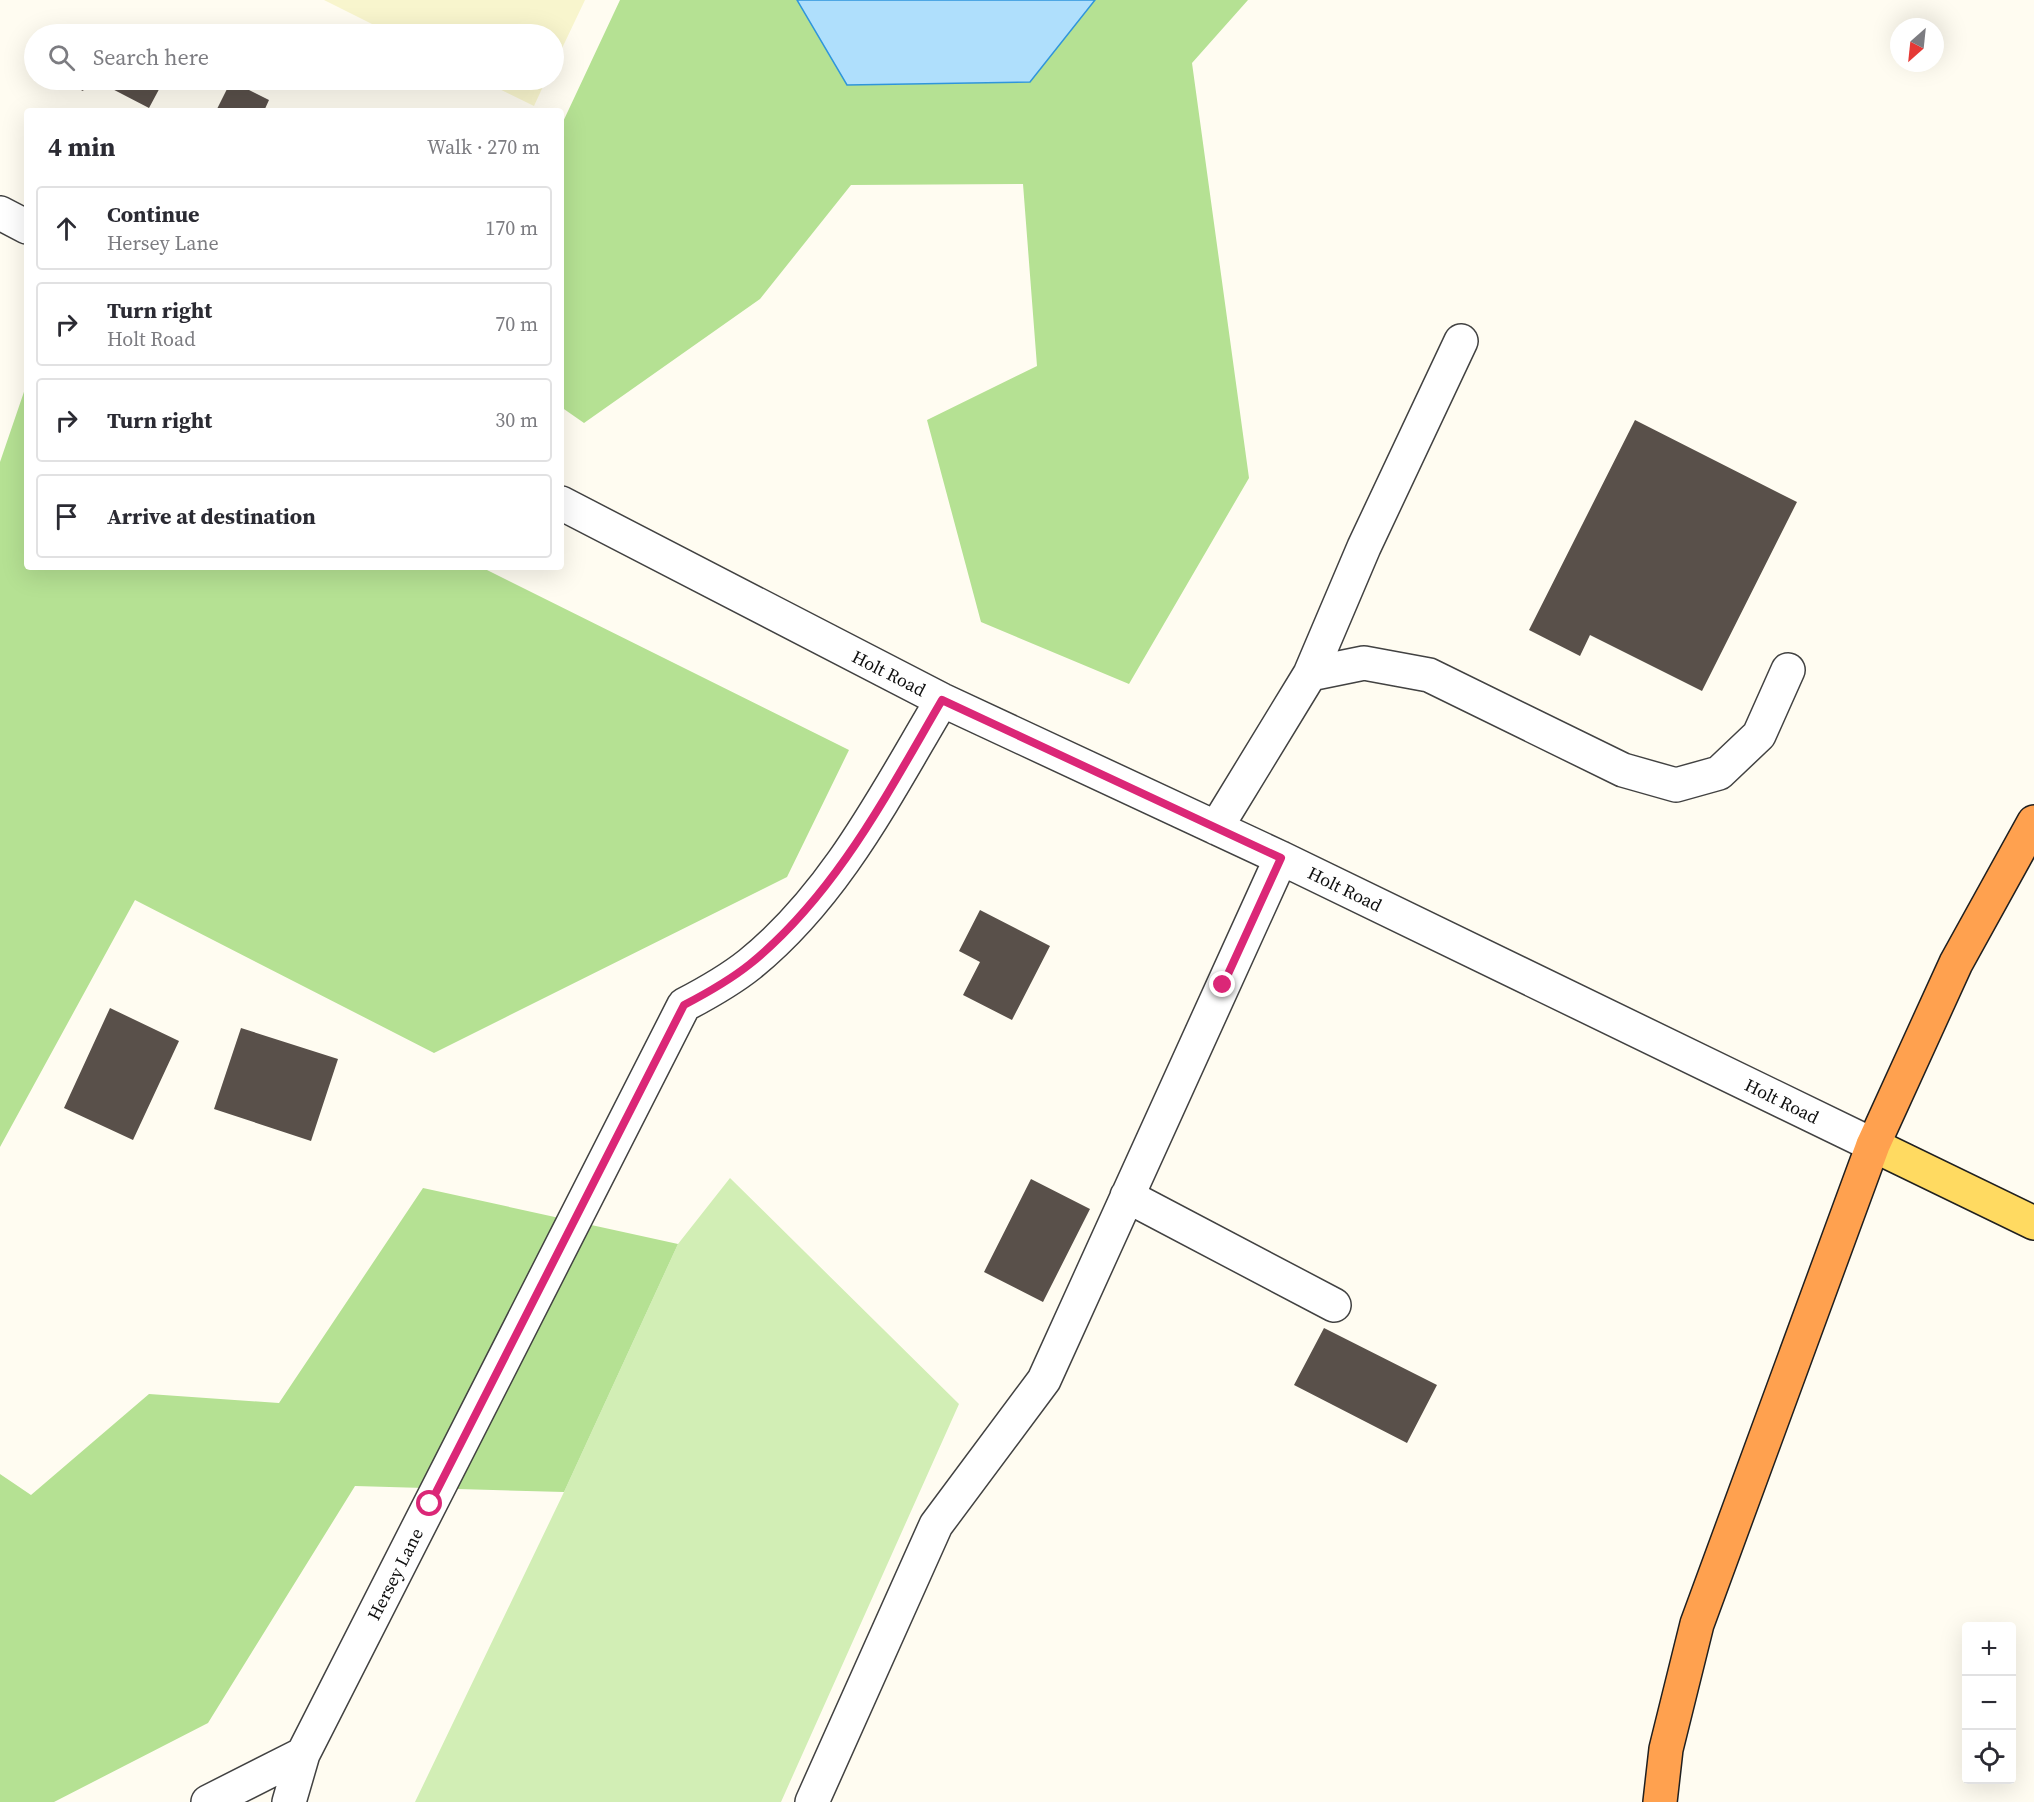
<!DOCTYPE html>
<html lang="en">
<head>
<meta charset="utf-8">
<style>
	body { margin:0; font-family:"Source Serif 4",serif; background:#f7f7f7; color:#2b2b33 }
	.controls { position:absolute; right:18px; bottom:18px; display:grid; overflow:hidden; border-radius:6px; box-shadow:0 6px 24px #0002 }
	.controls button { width:54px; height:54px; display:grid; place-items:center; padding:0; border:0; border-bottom:2px solid #e1e1e2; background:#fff; color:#2b2b33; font:30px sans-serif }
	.compass { position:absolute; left:1890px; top:18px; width:54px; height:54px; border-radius:50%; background:#fff; box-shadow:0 6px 24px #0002; rotate:207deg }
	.stop { position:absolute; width:18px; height:18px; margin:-14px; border:4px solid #db2777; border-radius:50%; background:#fff }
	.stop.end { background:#db2777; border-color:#fff; box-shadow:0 2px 6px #0008 }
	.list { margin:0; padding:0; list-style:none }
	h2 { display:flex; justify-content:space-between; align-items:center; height:78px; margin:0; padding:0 24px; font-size:26px }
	h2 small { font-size:20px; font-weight:400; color:#7c7c81 }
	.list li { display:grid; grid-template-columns:39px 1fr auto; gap:18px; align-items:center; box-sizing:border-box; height:84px; margin:0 12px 12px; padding:0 12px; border:2px solid #e1e1e2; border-radius:6px }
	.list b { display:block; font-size:22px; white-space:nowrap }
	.list p { margin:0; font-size:20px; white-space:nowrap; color:#7c7c81 }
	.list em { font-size:20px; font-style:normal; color:#7c7c81 }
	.icon { flex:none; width:33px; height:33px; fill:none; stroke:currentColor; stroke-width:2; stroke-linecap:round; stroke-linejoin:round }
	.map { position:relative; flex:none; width:2034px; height:1802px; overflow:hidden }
	.search { position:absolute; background:#fff; box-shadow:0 6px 24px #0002; left:24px; top:24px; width:540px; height:66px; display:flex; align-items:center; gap:15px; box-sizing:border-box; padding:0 21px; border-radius:33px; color:#7c7c81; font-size:22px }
	.panel { position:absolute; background:#fff; box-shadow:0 6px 24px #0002; left:24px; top:108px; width:540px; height:462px; border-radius:6px }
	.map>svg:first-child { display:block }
</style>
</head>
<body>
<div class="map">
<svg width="2034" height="1802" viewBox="0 0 2034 1802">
	<rect width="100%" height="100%" fill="#fffcf1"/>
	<path fill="#f8f5cd" d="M324,0H585L554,65V34H392Z
		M481,80H546L534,106Z"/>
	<path fill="#d2eeb5" d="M730,1178L959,1404L781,1802H415L564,1492L678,1244Z"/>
	<path fill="#b5e193" d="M620,0H797L848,85L1030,82L1095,0H1248L1192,63L1249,478L1129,684L981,622L927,420L1037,366L1023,184L851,185L760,299L584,423L561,407V126Z
		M27,383V567H481L849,750L787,877L434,1053L135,900L0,1147V462Z
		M423,1188L678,1244L564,1492L355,1486L208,1723L54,1802H0V1474L31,1495L149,1394L279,1403Z"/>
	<path fill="#afdffc" stroke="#2f95db" stroke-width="1.5" d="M797,0H1095L1030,82L847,85Z"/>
	<path fill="#59504a" d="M60,26L77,34H55Z
		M60,80H89L83,91Z
		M95,80H164L149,108Z
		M231,81L269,100L264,111H216Z
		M1635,420L1797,502L1702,691L1590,635L1580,656L1529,630Z
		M980,910L1050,946L1012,1020L963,995L980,962L959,951Z
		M110,1008L179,1041L133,1140L64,1108Z
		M241,1028L338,1059L311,1141L214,1109Z
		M1031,1179L1090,1209L1043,1302L984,1272Z
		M1324,1328L1437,1385L1407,1443L1294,1385Z"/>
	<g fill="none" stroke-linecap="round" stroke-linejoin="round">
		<defs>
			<path id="minor" d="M0,213L27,227
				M561,503L942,700L1281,858L1873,1145
				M1310,674L1364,547L1461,341
				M1216,828L1310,674L1364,663L1429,675L1623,770L1676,785L1719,773L1759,735L1788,670
				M1127,1196L1334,1305
				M208,1802L303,1754
				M289,1802L303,1754L684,1005C707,993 730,980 750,964C836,894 886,794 942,700
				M812,1802L936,1525L1044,1380L1281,858"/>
			<path id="major" d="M1873,1145L2034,1223"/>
			<path id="highway" d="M1660,1802L1666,1749L1697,1624L1873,1145L1956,963L2034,822"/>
		</defs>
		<use href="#minor" stroke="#424242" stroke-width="36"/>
		<use href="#major" stroke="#202020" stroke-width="36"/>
		<use href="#highway" stroke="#202020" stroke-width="36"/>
		<use href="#minor" stroke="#fff" stroke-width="33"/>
		<use href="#major" stroke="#ffda61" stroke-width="33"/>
		<use href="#highway" stroke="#ffa14f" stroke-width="33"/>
	</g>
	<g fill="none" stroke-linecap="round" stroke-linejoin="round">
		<path stroke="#db2777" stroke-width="8" d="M430,1504L684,1005C707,993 730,980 750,964C836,894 887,794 942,700L1281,858L1223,985"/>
	</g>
	<g text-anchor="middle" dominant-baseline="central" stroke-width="6" stroke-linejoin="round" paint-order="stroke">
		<g font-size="18" fill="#0f0f0f" stroke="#fff">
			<text transform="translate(889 673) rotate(27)">Holt Road</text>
			<text transform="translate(1345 889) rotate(26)">Holt Road</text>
			<text transform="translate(1782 1101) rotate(26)">Holt Road</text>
			<text transform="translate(395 1574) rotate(-63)">Hersey Lane</text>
		</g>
	</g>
</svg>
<div class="controls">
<button>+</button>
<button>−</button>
<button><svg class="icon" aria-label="locate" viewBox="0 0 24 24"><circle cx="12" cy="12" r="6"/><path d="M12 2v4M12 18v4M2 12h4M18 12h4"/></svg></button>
</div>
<svg class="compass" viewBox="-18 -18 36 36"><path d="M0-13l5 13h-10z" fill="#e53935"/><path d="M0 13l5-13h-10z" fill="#7c7c81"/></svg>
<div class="stop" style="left:430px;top:1504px"></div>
<div class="stop end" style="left:1223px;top:985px"></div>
<div class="search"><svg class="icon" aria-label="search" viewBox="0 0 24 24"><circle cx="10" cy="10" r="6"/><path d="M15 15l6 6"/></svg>Search here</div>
<section class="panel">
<h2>4 min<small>Walk · 270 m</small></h2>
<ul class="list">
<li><svg class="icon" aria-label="ahead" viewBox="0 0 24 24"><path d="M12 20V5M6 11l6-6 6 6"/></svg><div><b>Continue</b><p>Hersey Lane</p></div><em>170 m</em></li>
<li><svg class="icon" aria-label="right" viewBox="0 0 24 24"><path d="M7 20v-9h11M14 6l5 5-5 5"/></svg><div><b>Turn right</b><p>Holt Road</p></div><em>70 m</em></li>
<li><svg class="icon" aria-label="right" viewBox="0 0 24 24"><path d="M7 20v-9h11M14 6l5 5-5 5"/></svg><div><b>Turn right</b></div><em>30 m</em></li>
<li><svg class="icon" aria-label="arrive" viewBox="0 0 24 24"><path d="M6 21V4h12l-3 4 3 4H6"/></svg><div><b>Arrive at destination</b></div></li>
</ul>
</section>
</div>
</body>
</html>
